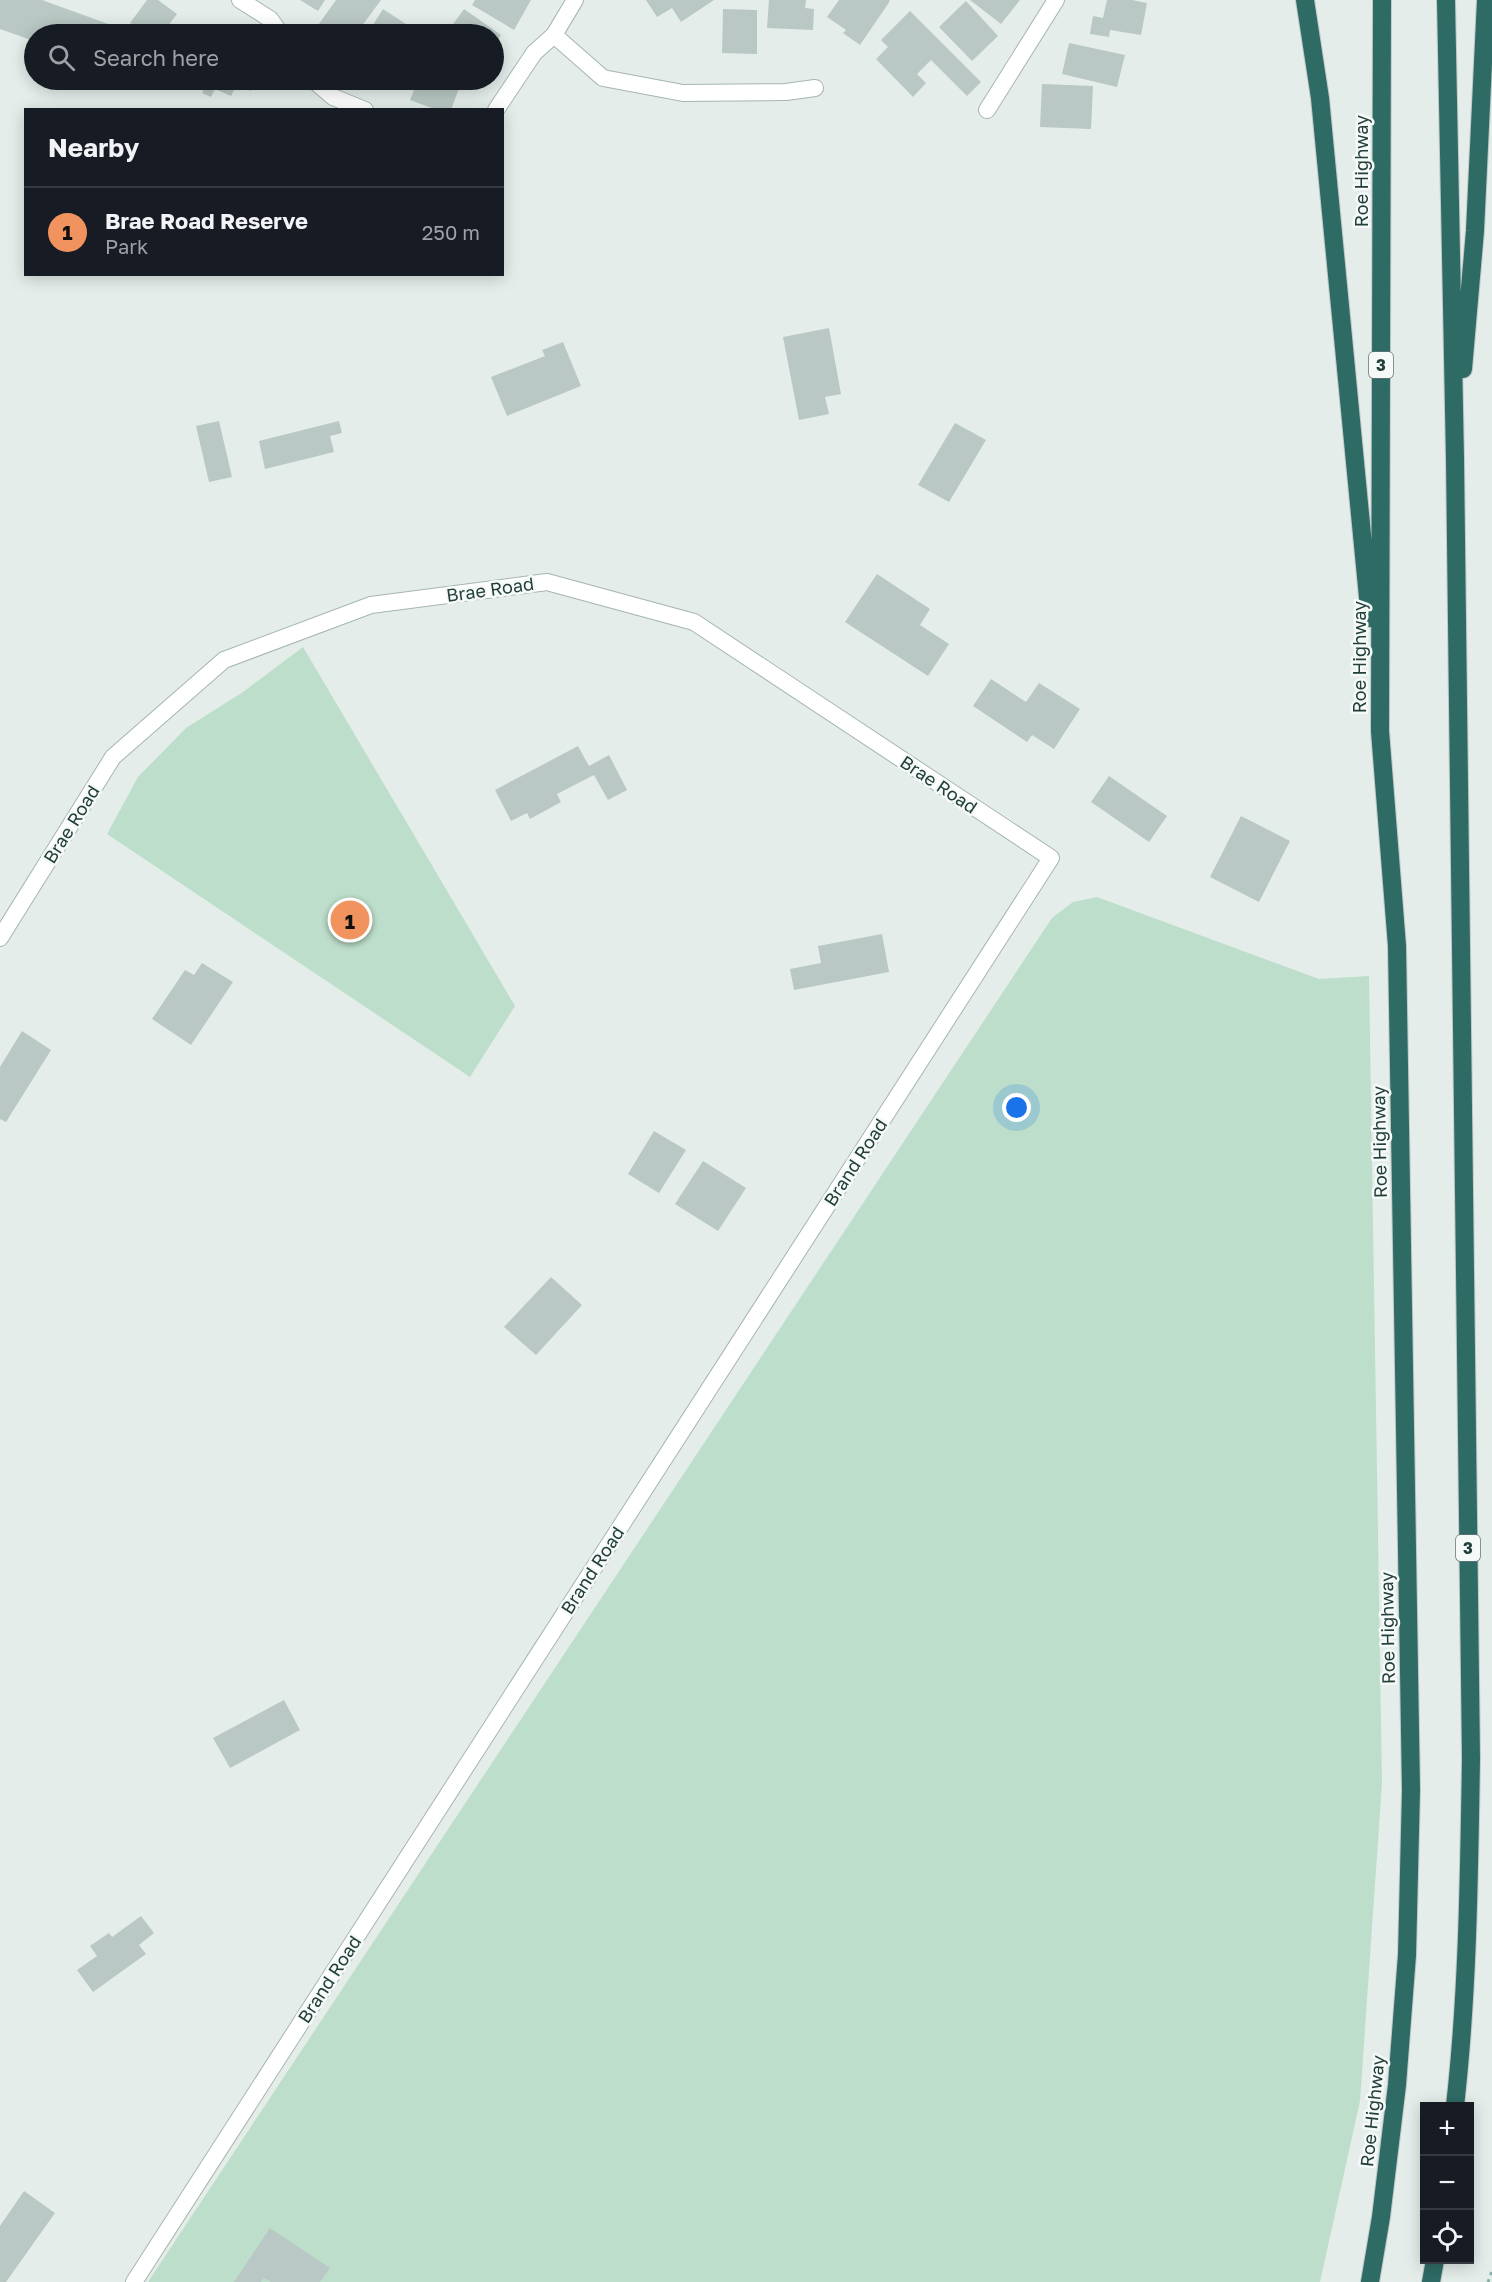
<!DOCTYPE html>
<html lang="en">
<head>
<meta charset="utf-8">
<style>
	body { margin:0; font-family:"Golos Text",sans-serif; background:#242831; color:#f1f3f6 }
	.controls { position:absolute; right:18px; bottom:18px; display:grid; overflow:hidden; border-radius:0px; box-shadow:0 3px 15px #0003 }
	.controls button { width:54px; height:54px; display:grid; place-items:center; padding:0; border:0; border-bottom:2px solid #363941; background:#171b24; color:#f1f3f6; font:30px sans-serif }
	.you { position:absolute; left:1017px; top:1108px; width:21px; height:21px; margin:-15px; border:4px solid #fff; border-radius:50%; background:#1a73e8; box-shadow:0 0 0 9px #1a73e833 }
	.badge { display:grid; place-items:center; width:39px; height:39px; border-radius:50%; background:#f1935f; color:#111; font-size:20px; font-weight:700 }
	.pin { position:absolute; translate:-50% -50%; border:3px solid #fff; box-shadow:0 2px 6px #0006 }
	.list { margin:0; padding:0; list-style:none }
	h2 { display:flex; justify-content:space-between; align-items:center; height:78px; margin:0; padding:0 24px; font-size:26px }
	h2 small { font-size:20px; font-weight:400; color:#9ea1a6 }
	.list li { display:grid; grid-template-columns:39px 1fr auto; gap:18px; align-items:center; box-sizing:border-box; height:90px; padding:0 24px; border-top:2px solid #363941 }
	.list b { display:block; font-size:22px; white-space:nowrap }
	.list p { margin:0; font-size:20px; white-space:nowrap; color:#9ea1a6 }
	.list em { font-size:20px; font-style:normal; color:#9ea1a6 }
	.icon { flex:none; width:33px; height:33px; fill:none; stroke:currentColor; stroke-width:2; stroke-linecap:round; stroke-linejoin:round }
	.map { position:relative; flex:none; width:1492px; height:2282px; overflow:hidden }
	.search { position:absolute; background:#171b24; box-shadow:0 3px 15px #0003; left:24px; top:24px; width:480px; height:66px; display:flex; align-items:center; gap:15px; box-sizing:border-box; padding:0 21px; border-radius:33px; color:#9ea1a6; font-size:22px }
	.panel { position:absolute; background:#171b24; box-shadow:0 3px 15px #0003; left:24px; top:108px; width:480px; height:168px; border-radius:0px }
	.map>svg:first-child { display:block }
</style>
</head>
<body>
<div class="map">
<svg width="1492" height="2282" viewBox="0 0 1492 2282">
	<rect width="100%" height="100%" fill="#e4edea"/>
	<path fill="#bddeca" d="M303,647L515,1006L470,1077L107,834L138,777L186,728L243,692Z
		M1097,897L1319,979L1369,976L1382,1783L1360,2101L1320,2282H148L1052,918L1073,902Z"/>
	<path fill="#b9c8c4" d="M0,0H42L111,25L108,34H34V41L0,29Z
		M147,0H158L177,14L162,34H146L130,23Z
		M300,0H325L318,11Z
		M336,0H381L356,34H326L316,28Z
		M475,0H531L514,30L472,5Z
		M646,0H714L681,22L672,8L657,17Z
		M769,0H806L805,8L814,9L813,30L767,28Z
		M839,0H889L890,1L860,45L843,33L846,30L827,17Z
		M970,0H1020L1001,24Z
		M1107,0H1132L1147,3L1141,35L1110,30L1109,37L1090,34L1093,16L1103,18Z
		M966,1L998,36L972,61L939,27Z
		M383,9L415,30L412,34H367Z
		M464,9L501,35L494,46V34H446Z
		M723,9L757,10V54L722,53Z
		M910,11L981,82L967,96L931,60L917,74L926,83L913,97L876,59L888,47L881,40Z
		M204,27L215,34H188L192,29L199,34Z
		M1069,43L1125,55L1117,87L1062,74Z
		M208,80H257L251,91L237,84L231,96L215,89L211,97L202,93Z
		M370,80H393L386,90Z
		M418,80H462L451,110H437L410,100Z
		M1042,84L1093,86L1091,129L1040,127Z
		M829,328L841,394L825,397L829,414L799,420L783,337Z
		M563,342L581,386L507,416L491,377L545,356L542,350Z
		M219,421L232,477L209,482L196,426Z
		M339,421L342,433L330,436L334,452L265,469L259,441Z
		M955,423L986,440L949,502L918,485Z
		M877,574L930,609L920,625L949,644L928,676L845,622Z
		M991,679L1026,702L1039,683L1080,709L1054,749L1032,735L1027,742L973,706Z
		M578,746L589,766L609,755L627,790L608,800L594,775L557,794L561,802L530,819L527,813L511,821L495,790Z
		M1109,776L1167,816L1149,842L1091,802Z
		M1241,816L1290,841L1259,902L1210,877Z
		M882,934L889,972L794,990L790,969L821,963L818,946Z
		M202,963L233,982L191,1045L152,1019L185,970L194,975Z
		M22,1031L51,1050L6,1122L0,1119V1067Z
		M654,1131L686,1150L659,1193L628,1174Z
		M703,1161L746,1188L718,1231L675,1204Z
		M551,1277L582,1305L536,1355L504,1327Z
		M284,1700L300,1730L230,1768L213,1738Z
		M141,1916L154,1933L139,1945L146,1954L93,1992L77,1970L97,1956L90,1946L109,1933L112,1937Z
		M24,2191L55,2213L6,2282H0V2226Z
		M270,2228L330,2268L320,2282H271L264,2278L261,2282H234Z"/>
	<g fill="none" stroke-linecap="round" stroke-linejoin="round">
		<defs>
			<path id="street" d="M240,0L270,19L281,34
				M554,35L603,78L683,93L786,92L815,88
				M313,80L333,97L365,110
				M496,110L534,53L554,35L575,0
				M987,110L1056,0
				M0,938L113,757L224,660L371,605L547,582L694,622L1051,858L134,2282"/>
			<path id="highway" d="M1305,0L1320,98L1370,618
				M1446,0L1455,459L1471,1759C1469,1875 1468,1991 1455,2106
				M1463,369L1475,231L1486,0
				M1370,2282L1381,2217L1397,2085L1407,1955L1411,1790L1397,946L1380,731L1382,0
				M1431,2282L1435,2260"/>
		</defs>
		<use href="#street" stroke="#a6b5b2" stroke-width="18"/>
		<use href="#highway" stroke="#c1c9c8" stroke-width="20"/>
		<path stroke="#85b1a8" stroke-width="3" stroke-dasharray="3 4.5" stroke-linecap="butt" d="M1488,2282L1492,2271"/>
		<use href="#street" stroke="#fff" stroke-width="16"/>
		<use href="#highway" stroke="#2f6b65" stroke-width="18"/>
	</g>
	<g text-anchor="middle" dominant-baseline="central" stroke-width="5" stroke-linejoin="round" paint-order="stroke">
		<g fill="#f5faf8" stroke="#627774" stroke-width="1.5">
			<rect x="1369" y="352" width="24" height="26" rx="4.5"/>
			<rect x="1456" y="1535" width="24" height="26" rx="4.5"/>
		</g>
		<g font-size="16" font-weight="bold" fill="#233f3b">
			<text x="1381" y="365">3</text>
			<text x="1468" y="1548">3</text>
		</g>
		<g font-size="18" fill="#233f3b" stroke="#f5faf8">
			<text transform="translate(1361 171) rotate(-90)">Roe Highway</text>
			<text transform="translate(490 589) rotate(-8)">Brae Road</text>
			<text transform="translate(1359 657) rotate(-90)">Roe Highway</text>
			<text transform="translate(939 784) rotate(34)">Brae Road</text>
			<text transform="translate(71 824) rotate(-58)">Brae Road</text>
			<text transform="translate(1379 1142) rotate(-91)">Roe Highway</text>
			<text transform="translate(855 1162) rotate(-57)">Brand Road</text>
			<text transform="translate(592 1570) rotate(-57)">Brand Road</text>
			<text transform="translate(1387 1628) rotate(-91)">Roe Highway</text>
			<text transform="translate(329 1979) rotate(-57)">Brand Road</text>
			<text transform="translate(1372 2111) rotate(-84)">Roe Highway</text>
		</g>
	</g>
</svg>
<div class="controls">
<button>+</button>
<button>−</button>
<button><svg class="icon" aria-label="locate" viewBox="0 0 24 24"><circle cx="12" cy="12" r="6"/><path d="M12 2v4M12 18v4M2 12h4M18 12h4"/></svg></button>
</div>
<div class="you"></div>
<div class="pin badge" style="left:350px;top:920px">1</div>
<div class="search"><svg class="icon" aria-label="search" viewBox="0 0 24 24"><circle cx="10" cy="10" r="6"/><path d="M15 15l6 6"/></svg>Search here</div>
<section class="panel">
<h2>Nearby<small></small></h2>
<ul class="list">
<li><span class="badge">1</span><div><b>Brae Road Reserve</b><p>Park</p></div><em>250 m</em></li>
</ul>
</section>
</div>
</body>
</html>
